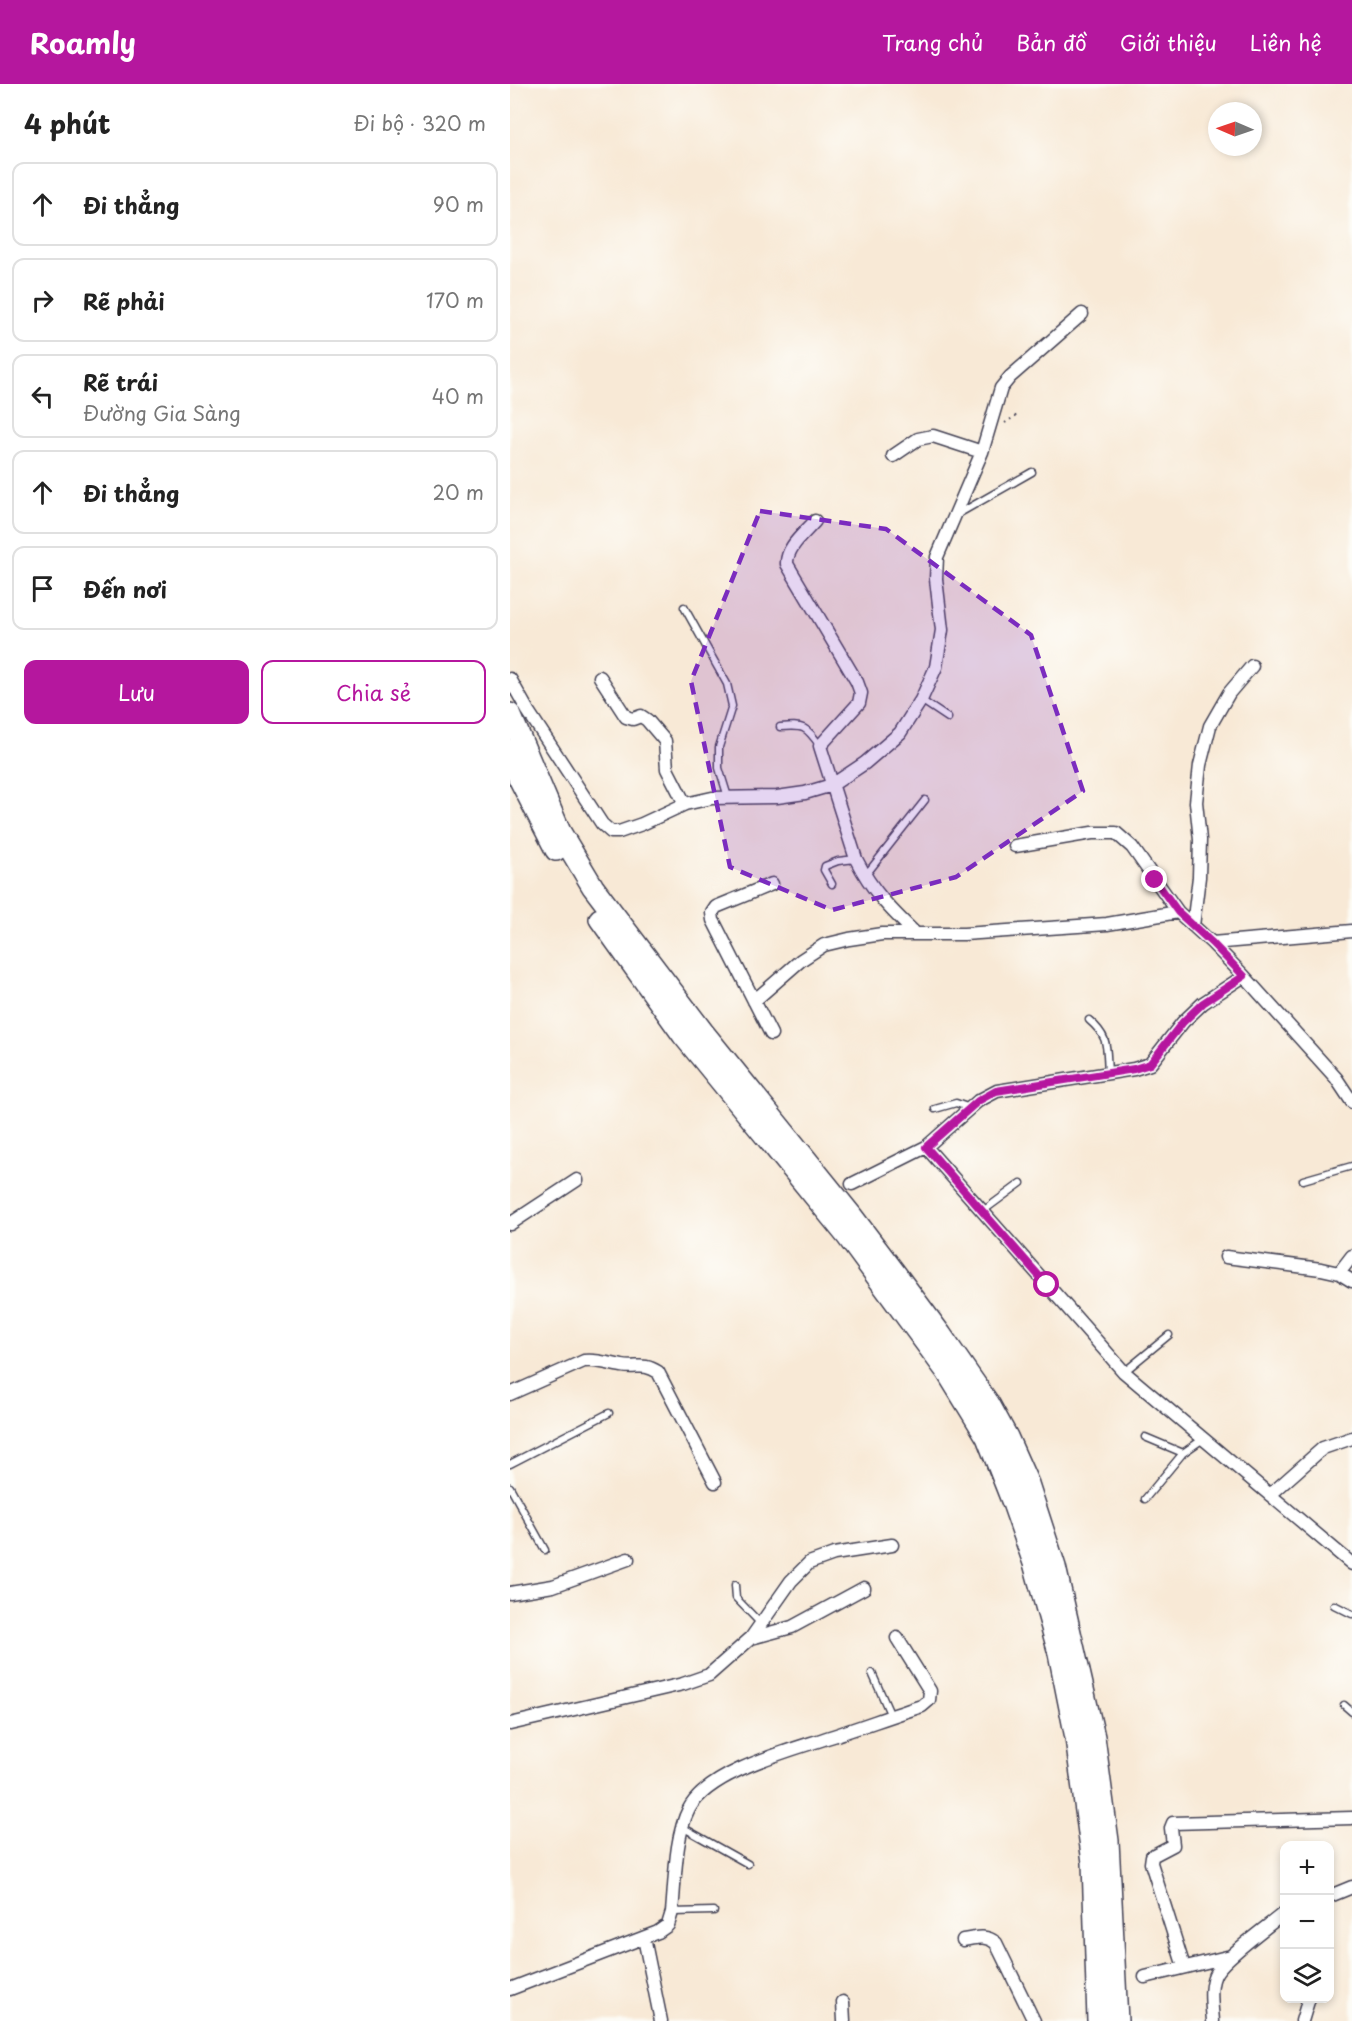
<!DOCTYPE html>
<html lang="vi">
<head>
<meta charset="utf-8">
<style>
	body { margin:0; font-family:"Playpen Sans",sans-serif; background:#f2f2f2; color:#222 }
	.controls { position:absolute; right:18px; bottom:18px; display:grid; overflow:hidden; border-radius:12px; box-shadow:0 3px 9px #0003 }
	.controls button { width:54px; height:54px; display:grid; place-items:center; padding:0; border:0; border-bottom:2px solid #e0e0e0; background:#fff; color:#222; font:30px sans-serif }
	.compass { position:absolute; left:698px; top:18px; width:54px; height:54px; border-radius:50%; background:#fff; box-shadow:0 3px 9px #0003; rotate:272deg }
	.stop { position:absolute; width:18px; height:18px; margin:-14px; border:4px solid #b5179e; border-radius:50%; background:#fff }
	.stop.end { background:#b5179e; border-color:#fff; box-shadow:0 2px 6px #0008 }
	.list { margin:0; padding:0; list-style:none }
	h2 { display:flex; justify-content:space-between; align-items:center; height:78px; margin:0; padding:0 24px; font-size:26px }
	h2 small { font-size:20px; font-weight:400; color:#767676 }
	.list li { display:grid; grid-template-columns:39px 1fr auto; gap:18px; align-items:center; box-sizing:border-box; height:84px; margin:0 12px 12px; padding:0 12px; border:2px solid #e0e0e0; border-radius:12px }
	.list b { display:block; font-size:22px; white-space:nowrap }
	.list p { margin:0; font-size:20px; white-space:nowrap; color:#767676 }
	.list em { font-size:20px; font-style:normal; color:#767676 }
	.actions { display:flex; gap:12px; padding:18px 24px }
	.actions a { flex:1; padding:14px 0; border:2px solid #b5179e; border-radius:12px; text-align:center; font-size:21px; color:#b5179e }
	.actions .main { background:#b5179e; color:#fff }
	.icon { flex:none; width:33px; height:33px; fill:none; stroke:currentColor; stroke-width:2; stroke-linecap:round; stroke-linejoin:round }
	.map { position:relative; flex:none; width:842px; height:1937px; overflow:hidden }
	header { display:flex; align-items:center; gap:36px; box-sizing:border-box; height:84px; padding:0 30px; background:#b5179e; color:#fff }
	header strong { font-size:28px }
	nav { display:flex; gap:33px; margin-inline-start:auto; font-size:21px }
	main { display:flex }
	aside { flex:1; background:#fff }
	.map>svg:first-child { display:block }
</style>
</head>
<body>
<header>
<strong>Roamly</strong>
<nav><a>Trang chủ</a><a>Bản đồ</a><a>Giới thiệu</a><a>Liên hệ</a></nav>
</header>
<main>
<aside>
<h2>4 phút<small>Đi bộ · 320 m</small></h2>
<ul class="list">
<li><svg class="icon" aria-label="ahead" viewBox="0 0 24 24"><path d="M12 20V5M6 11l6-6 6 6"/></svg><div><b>Đi thẳng</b></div><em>90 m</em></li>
<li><svg class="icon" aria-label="right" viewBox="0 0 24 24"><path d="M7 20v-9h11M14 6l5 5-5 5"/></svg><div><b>Rẽ phải</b></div><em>170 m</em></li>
<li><svg class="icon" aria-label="left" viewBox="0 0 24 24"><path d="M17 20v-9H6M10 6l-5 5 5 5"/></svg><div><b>Rẽ trái</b><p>Đường Gia Sàng</p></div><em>40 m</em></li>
<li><svg class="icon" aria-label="ahead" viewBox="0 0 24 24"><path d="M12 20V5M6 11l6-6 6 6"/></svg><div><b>Đi thẳng</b></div><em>20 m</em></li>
<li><svg class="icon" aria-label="arrive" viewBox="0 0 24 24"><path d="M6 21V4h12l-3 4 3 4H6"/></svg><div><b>Đến nơi</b></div></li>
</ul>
<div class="actions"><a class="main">Lưu</a><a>Chia sẻ</a></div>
</aside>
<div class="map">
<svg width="842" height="1937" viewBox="0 0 842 1937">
	<rect width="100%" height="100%" fill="#fdfcf7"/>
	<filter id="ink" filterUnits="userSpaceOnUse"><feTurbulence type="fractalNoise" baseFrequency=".0167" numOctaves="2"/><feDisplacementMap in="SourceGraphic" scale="12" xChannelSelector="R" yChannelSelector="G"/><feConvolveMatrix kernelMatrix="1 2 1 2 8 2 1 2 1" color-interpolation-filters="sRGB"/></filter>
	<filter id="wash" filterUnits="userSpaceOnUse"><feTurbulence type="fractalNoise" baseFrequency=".008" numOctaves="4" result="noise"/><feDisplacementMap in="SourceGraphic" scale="24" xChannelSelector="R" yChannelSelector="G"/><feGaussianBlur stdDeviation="1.35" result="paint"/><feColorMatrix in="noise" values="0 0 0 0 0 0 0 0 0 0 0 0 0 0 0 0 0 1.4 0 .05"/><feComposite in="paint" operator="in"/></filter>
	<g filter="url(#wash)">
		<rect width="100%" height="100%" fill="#f8e9d6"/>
	</g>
	<g filter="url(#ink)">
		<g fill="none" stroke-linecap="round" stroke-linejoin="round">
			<defs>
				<path id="service" d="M448,430L522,388
					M174,523L217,600L222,622L209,663V684L218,713
					M411,616L438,634
					M270,643C294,641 296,642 310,662
					M355,792L415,716
					M322,800L314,786L315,782L328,777L346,775
					M579,936C600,954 596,963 598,989
					M425,1025L446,1019L460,1024
					M793,1096L842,1082
					M473,1127L511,1099
					M614,1288L659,1251
					M635,1353L673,1369
					M0,1380L99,1329
					M0,1403L35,1466
					M635,1415L673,1369L693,1355
					M225,1501L226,1514L251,1540
					M824,1521L842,1530
					M362,1589L381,1632
					M834,1621L842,1628
					M172,1743L238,1780
					M162,1828L204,1827"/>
				<path id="minor" d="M383,372L408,355L423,352L472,368
					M305,437C295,449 276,463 277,480L347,598L351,609L349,619L310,662L346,775C362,807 380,825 406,850
					M90,593L116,633L123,635L131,632L137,636L155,657L157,685L175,720
					M0,595L18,627L92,740L101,748H109L132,740L175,720L202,714L267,713L295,709L322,701L355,679L390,649L411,616L426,583L432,546L426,495L427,473L472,368L491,304L500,293L572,230
					M505,762L582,749H606L622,763L668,828L702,859L734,892L826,994L842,1018
					M683,842L689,793L690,756L686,718L690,681L700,642L719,609L742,582
					M702,859L842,847
					M244,917L291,876L314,861L339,855L372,850H454L597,840L668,828
					M261,950L203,836L202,829L206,823L262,800
					M416,1063L614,1288L842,1480
					M342,1100L416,1063L468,1017L487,1007L624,985L640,980L673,938L693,919L734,892
					M0,1140L67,1096
					M716,1173L811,1185L829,1189L842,1197
					M829,1189L842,1172
					M0,1310L74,1277C88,1275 98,1280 112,1282C127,1285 133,1278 148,1288L205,1398
					M760,1411L813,1364L842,1354
					M0,1509L43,1502L118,1475
					M241,1554L282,1543L354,1504
					M0,1640L173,1600L199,1591L241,1554L281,1497L299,1479L324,1470L382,1461
					M820,1812L842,1803
					M134,1854L151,1937
					M453,1856C465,1854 476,1850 486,1859L524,1937
					M674,1883L641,1779L642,1772L663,1761L661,1744L663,1739L842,1734
					M635,1893L721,1872
					M0,1905L148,1848L158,1841L162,1828C165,1798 165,1751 179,1725C199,1687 282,1666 320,1653C351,1643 381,1632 412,1622L419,1616L420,1607L387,1554
					M333,1918L334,1937
					M703,1937C702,1922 698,1900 707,1887C719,1870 757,1843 774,1829
					M792,1937L799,1914"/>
				<path id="trunk" d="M0,630L50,748L83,803L193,948L341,1131L385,1189L431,1251L479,1320L497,1353L518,1400L545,1483L584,1653L598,1757L607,1937
					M0,666L9,694L46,766
					M90,835L173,951L337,1152L437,1288L477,1353L503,1419L524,1479L549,1569L566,1654L583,1778L588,1937"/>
			</defs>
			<use href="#service" stroke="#424052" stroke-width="9"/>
			<use href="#minor" stroke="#424052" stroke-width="15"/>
			<use href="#trunk" stroke="#424052" stroke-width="24"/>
			<path stroke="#424052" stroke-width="2" stroke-dasharray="1.5 4.5" stroke-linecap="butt" d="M495,339L507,331"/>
			<use href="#service" stroke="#fff" stroke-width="6"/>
			<use href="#minor" stroke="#fff" stroke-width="12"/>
			<use href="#trunk" stroke="#fff" stroke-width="21"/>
		</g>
	</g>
	<g fill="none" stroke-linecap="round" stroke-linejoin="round" filter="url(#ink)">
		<path stroke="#b5179e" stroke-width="8" d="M537,1201L416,1063L468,1017L486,1007L624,985L640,980L673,938L693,919L734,892L702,859L668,828L645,796"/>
	</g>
	<path fill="#7b2cbf" fill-opacity="0.2" stroke="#7b2cbf" stroke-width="4.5" stroke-dasharray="12 8" stroke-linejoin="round" d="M250,427L376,445L521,551L573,707L446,793L322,826L220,783L181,597Z"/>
</svg>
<div class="controls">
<button>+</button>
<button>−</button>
<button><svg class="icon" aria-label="layers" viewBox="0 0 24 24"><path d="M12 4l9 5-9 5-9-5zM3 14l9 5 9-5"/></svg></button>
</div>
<svg class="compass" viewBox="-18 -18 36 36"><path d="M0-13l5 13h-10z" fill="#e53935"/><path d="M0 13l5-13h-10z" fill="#767676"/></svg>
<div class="stop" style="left:537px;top:1201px"></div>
<div class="stop end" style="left:645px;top:796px"></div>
</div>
</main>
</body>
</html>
